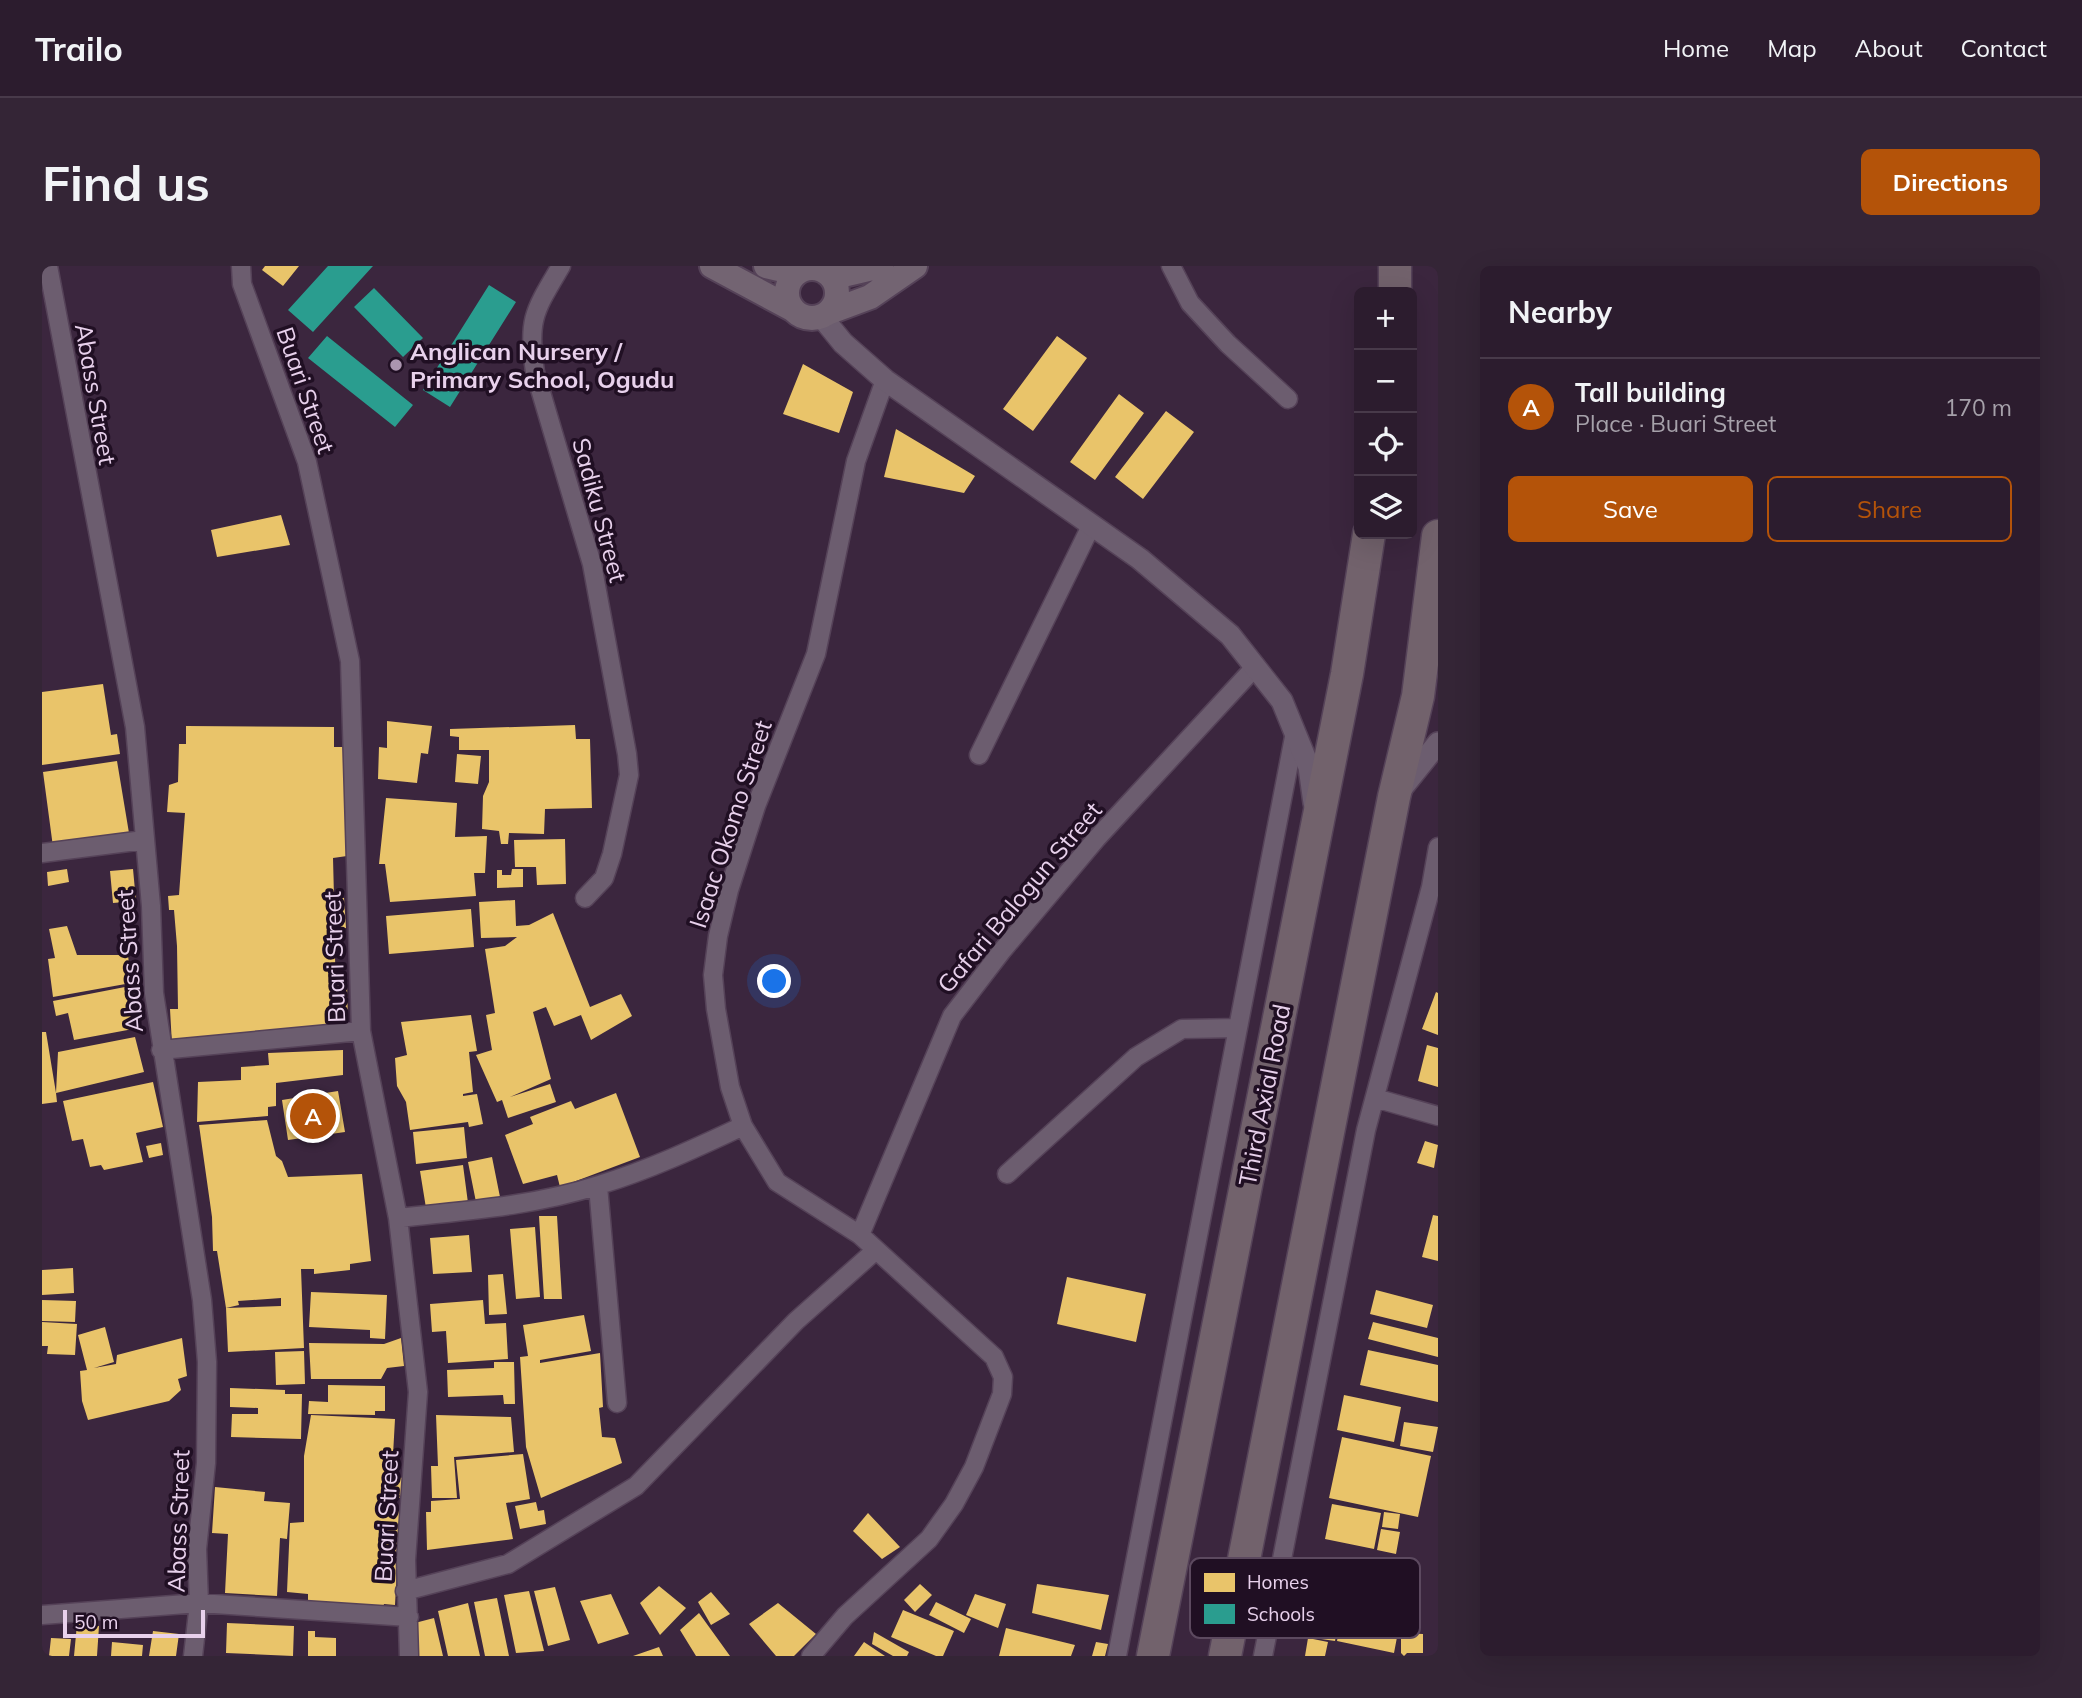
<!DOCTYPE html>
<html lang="en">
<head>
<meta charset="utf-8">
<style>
	body { margin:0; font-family:Mulish,sans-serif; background:#342536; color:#f1f3f6 }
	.controls { position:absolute; right:21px; top:21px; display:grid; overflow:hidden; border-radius:10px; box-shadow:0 7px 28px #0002 }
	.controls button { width:63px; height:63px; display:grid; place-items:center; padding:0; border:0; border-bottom:2px solid #483a4a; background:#2c1c2e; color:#f1f3f6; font:35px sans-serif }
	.scale { position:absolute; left:21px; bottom:18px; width:142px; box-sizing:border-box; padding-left:7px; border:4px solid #e8d1ec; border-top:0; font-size:19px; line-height:24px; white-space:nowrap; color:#e8d1ec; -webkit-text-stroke:5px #200f23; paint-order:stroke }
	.you { position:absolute; left:733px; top:716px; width:24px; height:24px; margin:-18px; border:5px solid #fff; border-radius:50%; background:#1a73e8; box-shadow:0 0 0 10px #1a73e833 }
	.badge { display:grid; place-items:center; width:46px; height:46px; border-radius:50%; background:#b45309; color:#fff; font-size:23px; font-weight:700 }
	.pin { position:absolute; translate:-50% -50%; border:4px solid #fff; box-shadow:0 2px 7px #0006 }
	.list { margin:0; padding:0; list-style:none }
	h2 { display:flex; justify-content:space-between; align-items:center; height:91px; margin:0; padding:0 28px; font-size:30px }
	h2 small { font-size:23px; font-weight:400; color:#a6a1aa }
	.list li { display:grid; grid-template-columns:46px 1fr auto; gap:21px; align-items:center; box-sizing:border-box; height:98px; padding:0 28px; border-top:2px solid #483a4a }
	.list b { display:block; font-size:26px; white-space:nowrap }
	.list p { margin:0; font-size:23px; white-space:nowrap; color:#a6a1aa }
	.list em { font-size:23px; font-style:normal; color:#a6a1aa }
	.actions { display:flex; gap:14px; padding:21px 28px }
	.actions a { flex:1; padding:16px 0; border:2px solid #b45309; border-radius:10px; text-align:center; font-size:24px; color:#b45309 }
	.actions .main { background:#b45309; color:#fff }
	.icon { flex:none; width:38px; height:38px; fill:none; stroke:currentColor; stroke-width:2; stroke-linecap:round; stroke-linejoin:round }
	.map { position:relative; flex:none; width:1396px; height:1390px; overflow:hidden; border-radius:10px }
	header { display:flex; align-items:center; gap:42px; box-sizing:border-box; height:98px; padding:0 35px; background:#2c1c2e; border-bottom:2px solid #483a4a }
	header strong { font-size:33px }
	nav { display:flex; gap:38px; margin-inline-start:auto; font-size:24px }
	.intro { display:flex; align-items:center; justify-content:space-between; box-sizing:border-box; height:168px; padding:0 42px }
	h1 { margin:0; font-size:49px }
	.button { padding:18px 32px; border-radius:10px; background:#b45309; color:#fff; font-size:24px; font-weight:700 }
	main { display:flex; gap:42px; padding:0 42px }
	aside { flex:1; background:#2c1c2e; border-radius:10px; box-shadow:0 7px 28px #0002 }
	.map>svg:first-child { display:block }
</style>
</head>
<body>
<header>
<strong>Trailo</strong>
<nav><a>Home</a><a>Map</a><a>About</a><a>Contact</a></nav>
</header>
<div class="intro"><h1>Find us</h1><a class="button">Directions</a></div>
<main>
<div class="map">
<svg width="1396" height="1390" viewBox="0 0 1396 1390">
	<rect width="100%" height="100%" fill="#3b263e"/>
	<path fill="#e9c46a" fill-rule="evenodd" d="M223,0H257L241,20L220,4Z
		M1015,70L1045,92L991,165L961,143Z
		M761,98L811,126L797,167L741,148Z
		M1077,128L1102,147L1053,214L1028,196Z
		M1124,145L1152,166L1101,233L1073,211Z
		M854,163L933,210L922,227L842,211Z
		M239,249L248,279L175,291L169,264Z
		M61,418L69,469L75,468L78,488L0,499V426Z
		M345,455L390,460L386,488L379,487L375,517L336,513L337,481L345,482Z
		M533,459L534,473H548L550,542L503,543L502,568L467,567L466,578H459L457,565L440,563L441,530L447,516V484H417V471L408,470V463Z
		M144,460L292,461V481H303L305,590L291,592L292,631L302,632L304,662L292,663L294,720L305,719L306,759L130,779L128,743H136L135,680L132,644H127L126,630L137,629L143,547L125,546L127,519L136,516L137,478H144Z
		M415,488L439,490L436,518L413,516Z
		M75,495L88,573L11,581L1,506Z
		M344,532L415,537L413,571L445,570L443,607H432L434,630L348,636L343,598H337Z
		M523,573L524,618L495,619L494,601H473L472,574Z
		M25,603L27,616L6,620L5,606Z
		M91,603L94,635L71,637L68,605Z
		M470,603H481V621L455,622V604H460V609H469Z
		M473,634L474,660L487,659L511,647L548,741L579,728L590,750L549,774L539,749L512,760L504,741L491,746L509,813L468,831L508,818L514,836L466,852L460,834L455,836L434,789L450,784L444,749L453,747L443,683L463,680L475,671L439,672L437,636Z
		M429,643L432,681L347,688L344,650Z
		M25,660L35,689H86L89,717L11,731L6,693L13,692L7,663Z
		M83,721L91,763L32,774L26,747L14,750L11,735Z
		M1394,726L1396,727V769L1380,763Z
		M429,749L435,785L427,786L431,826L421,828V830L435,828L441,858L427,861L426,856L368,864L364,836L355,820L353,792L365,789L359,756Z
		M0,766H4L14,827L16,786L93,771L102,806L14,827L15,836L0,838Z
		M1385,779L1396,782V821L1376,815Z
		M301,784V809L234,817V840L226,841V850L155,856L156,816L199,814V801L227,799L226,787Z
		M111,816L121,861L94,867L101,896L62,904L59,899L48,901L41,873L30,875L21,835Z
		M296,825L303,866L246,874L240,834Z
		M574,827L598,891L518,921L515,909L481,918L463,869L491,858L488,851L529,835L533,843Z
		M225,854L234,890L240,895L246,911L320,908L329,995L308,998V1004L272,1008V1003H259L262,1082L186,1086L184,1042L175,985H171L170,951L157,859ZM239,1032V1040L184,1042L197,1039L196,1035Z
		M422,861L425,892L374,898L371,866Z
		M1383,875L1396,879L1392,902L1375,897Z
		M119,877L121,889L107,892L104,880Z
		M450,891L458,931L434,936L426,896Z
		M421,899L426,937L384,942L378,905Z
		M1391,949L1396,950V995L1380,991Z
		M497,950H515L520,1033H502Z
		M493,961L498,1031L474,1033L468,963Z
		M427,969L430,1006L391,1008L388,972Z
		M31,1002L32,1027L0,1029V1004Z
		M461,1008L465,1048L447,1049L446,1009Z
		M1025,1011L1104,1028L1094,1076L1015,1058Z
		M1334,1024L1391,1039L1385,1062L1328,1048Z
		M269,1026L345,1029L343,1073L328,1072V1064L267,1061Z
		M0,1034L34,1035L33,1056L0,1055Z
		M441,1034L443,1058L464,1057L466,1093L406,1097L404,1065L390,1066L388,1038Z
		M542,1049L549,1085L498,1094V1097L558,1087L561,1141L557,1142L560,1171L573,1172L580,1197L499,1232L484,1181L478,1091L486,1090L481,1059Z
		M0,1056L35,1058L33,1089L5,1088L6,1080H0Z
		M1331,1056L1396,1072V1091L1326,1073Z
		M63,1061L72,1096L52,1102L74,1098L75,1089L140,1072L145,1110L136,1113L139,1124L127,1135L46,1154L40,1135L38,1105L45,1104L36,1069Z
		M359,1072L362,1100L345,1102L339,1113H269L267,1077L342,1078Z
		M1326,1084L1396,1099V1136L1318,1119Z
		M262,1085L263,1118L234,1119L233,1086Z
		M452,1096H472L473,1138H462L461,1129L406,1131L405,1104L452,1102Z
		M286,1119L343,1120V1145H333V1149L266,1148L267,1135L286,1136Z
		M188,1122L243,1124V1128H260L259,1173L189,1171L190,1148H216V1142L188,1141Z
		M1302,1129L1359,1141L1352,1176L1295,1164Z
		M269,1149L353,1153L351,1189H342L343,1210L362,1212L361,1232H345V1245H358L353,1339L342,1338L340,1345L266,1335V1328L245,1326L248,1257L262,1256V1190Z
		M394,1149L469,1151L472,1186L412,1191L415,1232H390L389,1200H396Z
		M1362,1156L1396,1161L1391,1186L1358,1180Z
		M1300,1171L1389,1190L1376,1251L1287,1232Z
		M481,1188L488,1233L464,1237L471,1273L385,1284L384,1246H389V1235L418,1233L414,1194Z
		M173,1221L223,1226L222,1235L248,1237L245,1273L238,1272L235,1330L183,1327L186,1268L170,1267Z
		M494,1236L496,1245L502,1244L504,1258L478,1263L473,1240Z
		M1290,1238L1339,1247L1332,1283L1283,1273Z
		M1342,1246L1358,1248L1356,1263L1340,1261Z
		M826,1247L858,1281L840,1293L811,1265Z
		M1339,1263L1358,1266L1354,1288L1335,1284Z
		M878,1318L890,1329L873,1346L862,1334Z
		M995,1318L1067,1329L1059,1364L990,1347Z
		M617,1320L644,1342L618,1369L598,1337Z
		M513,1321L528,1374L506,1380L492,1325Z
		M1269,1323L1300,1327L1292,1358H1296L1293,1375L1258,1370L1260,1353L1264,1354Z
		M487,1325L502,1385L474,1387L462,1329Z
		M669,1326L688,1348L669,1359L656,1336Z
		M569,1328L587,1368L556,1378L538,1335Z
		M933,1328L964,1338L956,1362L924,1349Z
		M455,1332L467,1390H443L432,1336Z
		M894,1336L929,1353L922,1367L887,1349Z
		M426,1337L438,1390H406L396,1345Z
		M736,1337L774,1368L752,1390H734L707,1358Z
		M861,1344L912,1365L901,1390H894L849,1371Z
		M657,1347L688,1390H654L638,1364Z
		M392,1352L401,1390H375L369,1358Z
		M1299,1354L1356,1366L1352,1387L1295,1375Z
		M185,1357L252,1360L251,1390L184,1387Z
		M35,1358L57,1360L55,1390H32Z
		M964,1362L1033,1379L1029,1390H957Z
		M111,1365L137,1368L134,1390H107Z
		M266,1365H273V1371L294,1372V1390H266Z
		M832,1366L867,1386L865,1390H851L830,1378Z
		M1359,1367L1381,1368V1387H1365L1362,1390L1359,1387Z
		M9,1372L29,1373L27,1390H7Z
		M1266,1372L1286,1376L1283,1390H1263Z
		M70,1376L101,1379L100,1390H69Z
		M822,1376L843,1390H812Z
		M1054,1376L1066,1378L1063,1390H1050Z
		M617,1381L621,1390H591Z"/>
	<path fill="#2a9d8f" d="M286,0H331L271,66L246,44Z
		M447,19L474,36L408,141L381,124Z
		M332,22L381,72L361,91L312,41Z
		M285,70L371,139L353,161L266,92Z"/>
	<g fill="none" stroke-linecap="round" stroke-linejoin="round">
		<defs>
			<path id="minor" d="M6,0L93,461L109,640L112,727L160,1034L165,1096L164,1197L155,1283L157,1337L151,1390
				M199,0L200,18L265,196L308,395L319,765L356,952L376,1126L364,1294L367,1390
				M519,0C493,44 485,53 493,106L550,298L585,488L587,509L570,588L562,612L543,632
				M1129,0L1148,37L1186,78L1246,133
				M937,489L1049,260
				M0,587L102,574
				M119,784L319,765
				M1333,832L1396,850
				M965,908L1094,791L1140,763L1196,762
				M556,920L575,1137
				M356,952C423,945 492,940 557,919C607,904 654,882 701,860
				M818,969L910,750L959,686L1055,572L1214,400
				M363,1325L466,1298L594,1220L754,1055L834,984
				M0,1349L157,1337L367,1351
				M769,1390L803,1350L887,1273L912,1238L932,1201L960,1128L961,1111L952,1091L818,969L735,916L701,860L688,821L674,743L671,709L676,670L687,624L714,540L774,388L814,195L843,114
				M1075,1390L1253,466
				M1221,1390L1324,864L1389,621L1396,581"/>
			<path id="tertiary" d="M768,2L772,0
				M779,50L801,77L843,114L1098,293L1188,369L1240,435L1267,501L1272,537
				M1356,527L1396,477"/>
			<path id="secondary" d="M670,0L750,43
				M724,0L754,7
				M745 27a25 25 0 1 1 50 0a25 25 0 1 1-50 0Z
				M785,7L805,8L839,0
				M785,47L828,31L873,0"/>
			<path id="motorway" d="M1353,26V0
				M1111,1390L1305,408L1327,268
				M1183,1390L1352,531L1376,430L1396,270"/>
		</defs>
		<use href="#minor" stroke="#554258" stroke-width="21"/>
		<use href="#tertiary" stroke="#554258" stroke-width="24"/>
		<use href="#secondary" stroke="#554258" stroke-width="28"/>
		<use href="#motorway" stroke="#554258" stroke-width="35"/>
		<use href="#minor" stroke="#6c5d6f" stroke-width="18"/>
		<use href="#tertiary" stroke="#6c5d6f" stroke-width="21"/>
		<use href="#secondary" stroke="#736472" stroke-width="24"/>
		<use href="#motorway" stroke="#72626c" stroke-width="32"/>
	</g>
	<circle fill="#ab95af" stroke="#200f23" stroke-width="2.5" cx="354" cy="99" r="7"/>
	<g text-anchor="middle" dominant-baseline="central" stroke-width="7" stroke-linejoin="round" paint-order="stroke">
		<g font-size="24" font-weight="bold" fill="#e8d1ec" stroke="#200f23" text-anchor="start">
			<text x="368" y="85">Anglican Nursery /<tspan x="368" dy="28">Primary School, Ogudu</tspan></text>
		</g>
		<g font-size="24" fill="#e8d1ec" stroke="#200f23">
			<text transform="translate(264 124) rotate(71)">Buari Street</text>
			<text transform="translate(54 128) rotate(80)">Abass Street</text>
			<text transform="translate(558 244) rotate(75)">Sadiku Street</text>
			<text transform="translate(688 558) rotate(-72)">Isaac Okomo Street</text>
			<text transform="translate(977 631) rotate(-50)">Gafari Balogun Street</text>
			<text transform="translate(292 691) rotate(-92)">Buari Street</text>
			<text transform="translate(87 695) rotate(-94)">Abass Street</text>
			<text transform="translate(1222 829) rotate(-79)">Third Axial Road</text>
			<text transform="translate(344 1250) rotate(-87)">Buari Street</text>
			<text transform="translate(136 1255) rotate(-88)">Abass Street</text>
		</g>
	</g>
	<rect x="1148" y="1292" width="230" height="80" rx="10" fill="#200f23" stroke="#5c495f" stroke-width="2"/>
	<rect x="1162" y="1307" width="31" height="19" fill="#e9c46a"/>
	<rect x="1162" y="1338" width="31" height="20" fill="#2a9d8f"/>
	<g font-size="19" fill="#e8d1ec">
		<text x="1205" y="1323">Homes</text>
		<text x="1205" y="1355">Schools</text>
	</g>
</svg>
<div class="controls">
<button>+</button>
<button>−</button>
<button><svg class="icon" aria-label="locate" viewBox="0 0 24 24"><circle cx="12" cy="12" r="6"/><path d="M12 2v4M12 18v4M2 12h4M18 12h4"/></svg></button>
<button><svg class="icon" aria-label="layers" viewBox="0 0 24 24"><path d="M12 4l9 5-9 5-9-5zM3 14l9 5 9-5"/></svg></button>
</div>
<div class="scale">50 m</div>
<div class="you"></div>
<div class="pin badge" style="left:271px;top:850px">A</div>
</div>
<aside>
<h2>Nearby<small></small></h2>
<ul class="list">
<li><span class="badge">A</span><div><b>Tall building</b><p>Place · Buari Street</p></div><em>170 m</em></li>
</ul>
<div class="actions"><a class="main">Save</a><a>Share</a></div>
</aside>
</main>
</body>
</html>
